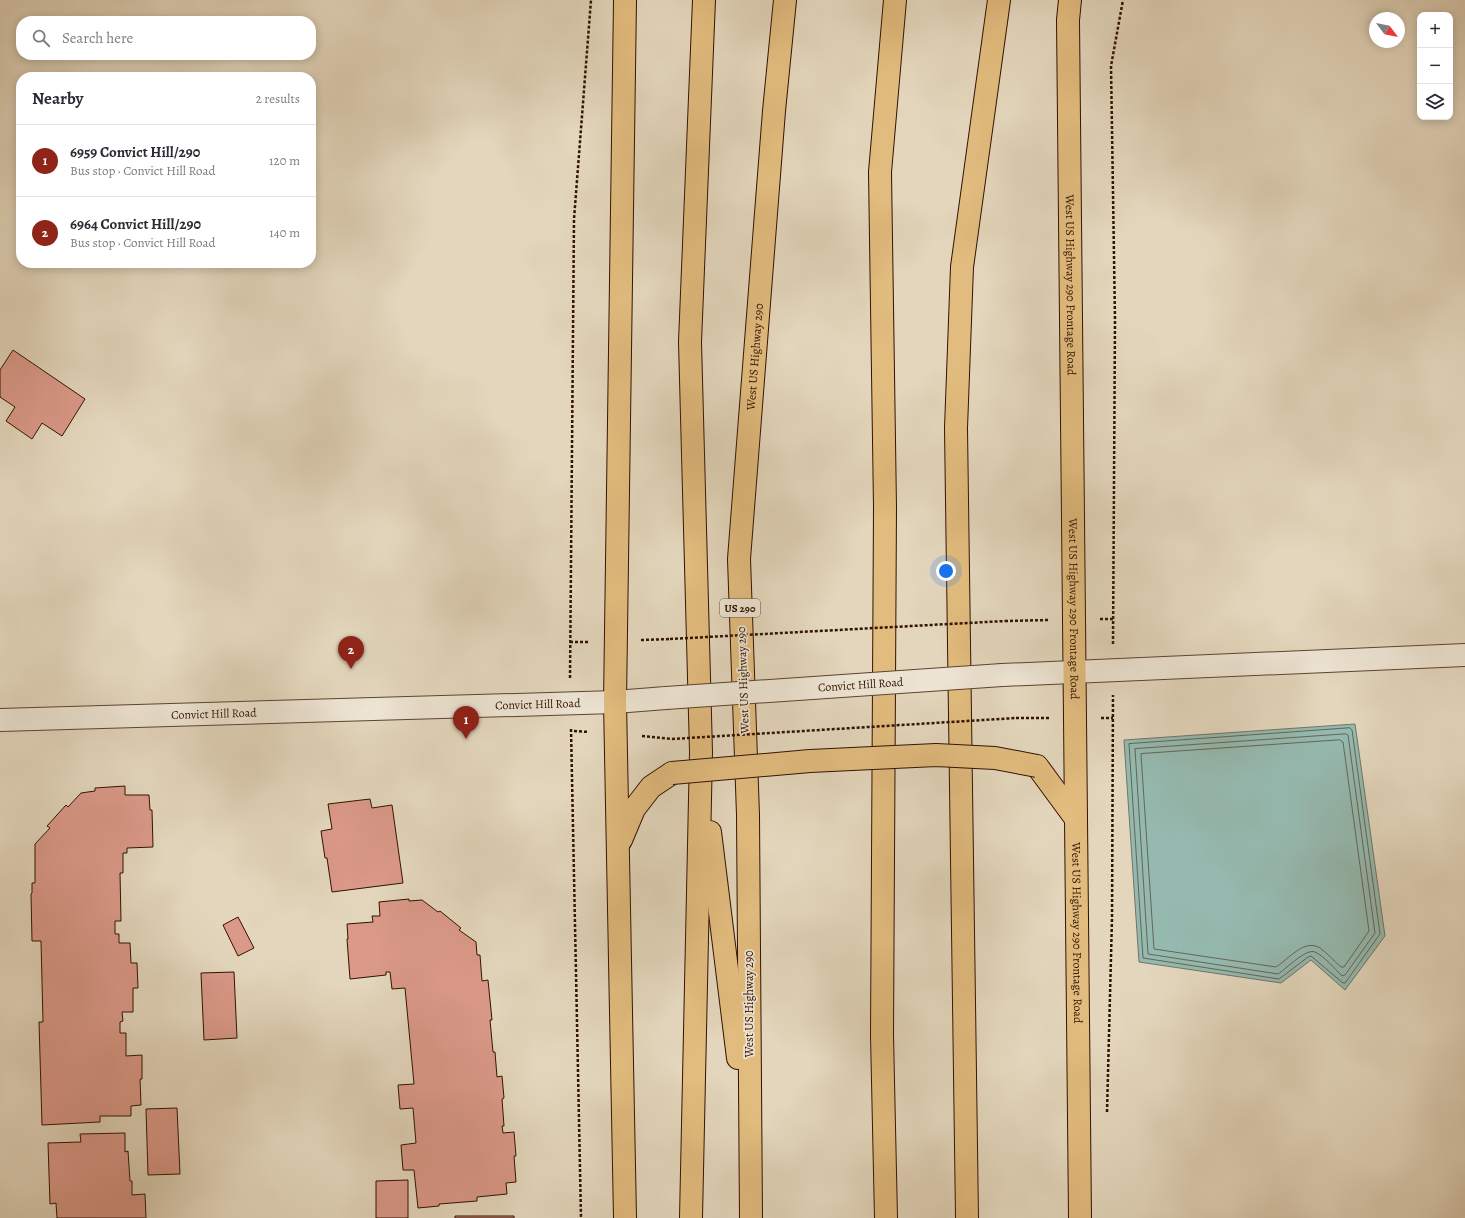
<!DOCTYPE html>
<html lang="en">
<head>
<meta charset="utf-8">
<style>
	body { margin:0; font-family:Alegreya,serif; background:#f2f2f3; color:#2b2b33 }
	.controls { position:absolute; right:12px; top:12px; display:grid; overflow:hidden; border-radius:8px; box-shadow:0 2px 10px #0003 }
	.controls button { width:36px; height:36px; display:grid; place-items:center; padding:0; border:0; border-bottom:1px solid #e1e1e2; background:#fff; color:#2b2b33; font:20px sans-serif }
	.compass { position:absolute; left:1369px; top:12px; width:36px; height:36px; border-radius:50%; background:#fff; box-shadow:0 2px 10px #0003; rotate:122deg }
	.you { position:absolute; left:946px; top:571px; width:14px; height:14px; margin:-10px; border:3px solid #fff; border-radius:50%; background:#1a73e8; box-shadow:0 0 0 6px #1a73e833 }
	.badge { display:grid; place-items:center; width:26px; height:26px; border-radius:50%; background:#8f2418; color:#fff; font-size:13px; font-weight:700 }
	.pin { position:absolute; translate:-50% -33px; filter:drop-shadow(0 1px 2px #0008) }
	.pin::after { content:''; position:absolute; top:21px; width:14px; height:12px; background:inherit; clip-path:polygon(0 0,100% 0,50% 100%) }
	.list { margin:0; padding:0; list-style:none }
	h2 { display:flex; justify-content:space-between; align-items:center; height:52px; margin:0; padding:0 16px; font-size:17px }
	h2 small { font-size:13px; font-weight:400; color:#7c7c81 }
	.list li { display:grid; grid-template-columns:26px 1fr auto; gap:12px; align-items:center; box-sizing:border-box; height:72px; padding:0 16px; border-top:1px solid #e1e1e2 }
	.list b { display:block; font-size:15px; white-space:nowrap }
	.list p { margin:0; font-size:13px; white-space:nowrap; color:#7c7c81 }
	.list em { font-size:13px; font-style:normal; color:#7c7c81 }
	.icon { flex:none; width:22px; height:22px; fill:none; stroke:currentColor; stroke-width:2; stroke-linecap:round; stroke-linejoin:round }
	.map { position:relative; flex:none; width:1465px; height:1218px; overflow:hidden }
	.search { position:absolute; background:#fff; box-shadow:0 2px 10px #0003; left:16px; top:16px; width:300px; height:44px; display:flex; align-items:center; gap:10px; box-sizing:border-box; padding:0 14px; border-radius:16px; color:#7c7c81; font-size:15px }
	.panel { position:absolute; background:#fff; box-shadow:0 2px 10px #0003; left:16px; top:72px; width:300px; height:196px; border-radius:16px }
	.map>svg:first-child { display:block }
</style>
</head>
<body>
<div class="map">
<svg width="1465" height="1218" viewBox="0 0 1465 1218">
	<rect width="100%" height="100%" fill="#e3d6bc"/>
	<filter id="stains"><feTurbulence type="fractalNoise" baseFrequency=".005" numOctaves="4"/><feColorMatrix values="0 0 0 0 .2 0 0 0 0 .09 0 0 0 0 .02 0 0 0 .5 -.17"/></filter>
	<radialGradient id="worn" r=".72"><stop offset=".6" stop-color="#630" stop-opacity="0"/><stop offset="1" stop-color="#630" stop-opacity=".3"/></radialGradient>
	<path fill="#95b9af" stroke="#6d7669" d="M1355,724L1385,936L1345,990L1311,960L1281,983L1139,962L1124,740Z"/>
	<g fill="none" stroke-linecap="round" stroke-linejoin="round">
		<path stroke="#626658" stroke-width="1" d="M1350,728L1352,730L1380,934L1345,983H1343L1311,956L1308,957L1279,979L1143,958L1129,744Z
			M1346,734L1348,735L1375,933L1345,975L1342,976C1335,969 1324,956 1315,952C1306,948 1286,969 1278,974L1148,954L1135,749Z
			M1340,740L1343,742L1369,931L1344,967H1341C1334,961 1327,953 1320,948C1304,938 1288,960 1276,967L1154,949L1141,754Z"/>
	</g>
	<path fill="#db9989" stroke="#301200" d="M13,350L85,399L62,436L42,423L32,439L6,421L15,407L0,397V370Z
		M125,786V795H149L150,810H152L153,847L127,848V853H123V873H120L121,921H115V934H119V943H130L131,963H137L138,988H133V1012H122L123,1021L120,1022V1033H126V1056L142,1055V1079H140L141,1105L131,1106V1116H100V1122L42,1125L39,1022H43L41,941H32L31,894L32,893V883H35V844L50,828L47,826L66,805L68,807L81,793L95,791V788Z
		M370,799L372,808L392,805L403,883L332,892L327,858H325L321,831L332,829L328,804Z
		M409,899V901L422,900L438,912L440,911L461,928L459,930L476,942L477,955H480L482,981L488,980L492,1020H490L493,1052H495L497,1077L502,1076L504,1098L502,1099L504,1126H502L503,1133L514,1132L516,1156H514L516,1182L506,1183L507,1194L477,1197V1201L439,1204V1206L418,1208L414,1170H403L401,1145L416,1143L413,1108L400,1109L398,1085L414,1084L405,988L392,989L390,972H386V975L350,979L347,939H348L347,924L373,922L372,916H380L379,902Z
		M238,917L254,948L238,956L223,925Z
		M234,972L237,1038L204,1040L201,973Z
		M177,1108L180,1174L148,1175L146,1109Z
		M125,1133V1152L128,1151L130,1181H132V1195L145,1194L146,1218H57L56,1203L50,1204L48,1143L81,1142L80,1134Z
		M408,1180V1218H376V1181Z
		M455,1216H514V1218H455Z"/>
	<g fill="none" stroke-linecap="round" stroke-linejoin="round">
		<defs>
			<g id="minor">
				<path d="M1002,675L1465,655"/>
				<path id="s1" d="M0,720L615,702L666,698"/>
			</g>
			<g id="major">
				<path d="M625,0L615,702L625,1218"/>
				<path id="s2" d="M1070,0L1068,20L1080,1218"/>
				<path d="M1037,766L1076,819"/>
				<path d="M621,840L634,809L651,787L672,773"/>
			</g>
			<g id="highway">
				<path d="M710,832L738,1058"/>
				<path d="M691,1218L701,752L690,342L704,0"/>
				<path id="s3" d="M751,1218L748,815L739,559L774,111L785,0"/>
				<path d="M886,1218L882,1035L885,507L880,172L895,0"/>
				<path d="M967,1218L956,428L962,267L999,0"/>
			</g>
		</defs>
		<use href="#minor" stroke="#5d432f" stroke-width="24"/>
		<use href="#major" stroke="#301200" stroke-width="24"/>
		<use href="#highway" stroke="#301200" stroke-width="24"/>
		<path stroke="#301200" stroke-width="2.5" stroke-dasharray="3 2" stroke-linecap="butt" d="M1100,619H1113
			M1005,621L1049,620
			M641,640L670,639
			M570,642H590
			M1113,644L1115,320L1111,66L1123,0
			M570,678L574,219L591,0
			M1016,718H1050
			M1101,718H1113
			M571,729L581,1218
			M574,731L589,732
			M642,736L672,739
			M1107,1112L1112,918L1113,695"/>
		<use href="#minor" stroke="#ede4d3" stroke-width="22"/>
		<use href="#major" stroke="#e2bb7e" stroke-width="22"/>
		<use href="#highway" stroke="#e2bb7e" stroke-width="22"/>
		<defs>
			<g id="minor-bridge">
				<path id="s4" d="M666,698L1002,675"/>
			</g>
			<path id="major-bridge" d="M672,773L810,761L936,755L995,758L1037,766"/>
		</defs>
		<use href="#minor-bridge" stroke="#5d432f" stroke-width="24" stroke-linecap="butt"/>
		<use href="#major-bridge" stroke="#301200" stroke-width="24" stroke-linecap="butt"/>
		<path stroke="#301200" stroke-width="2.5" stroke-dasharray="3 2" stroke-linecap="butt" d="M670,639L1005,621
			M672,739L1016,718"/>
		<use href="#minor-bridge" stroke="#ede4d3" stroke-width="22"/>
		<use href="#major-bridge" stroke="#e2bb7e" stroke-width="22"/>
	</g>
	<g text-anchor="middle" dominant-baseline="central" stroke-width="3.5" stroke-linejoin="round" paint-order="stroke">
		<rect fill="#ede4d3" stroke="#69513f" stroke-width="1" x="720" y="599" width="40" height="18" rx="3"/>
		<g font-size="11" font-weight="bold" fill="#301200">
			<text x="740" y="608">US 290</text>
		</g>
		<g font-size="12" fill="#301200" stroke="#ede4d3">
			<text stroke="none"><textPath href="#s2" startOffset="285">West US Highway 290 Frontage Road</textPath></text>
			<text stroke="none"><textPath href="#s3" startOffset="862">West US Highway 290</textPath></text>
			<text stroke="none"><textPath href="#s2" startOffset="609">West US Highway 290 Frontage Road</textPath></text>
			<text transform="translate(743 680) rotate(-92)">West US Highway 290</text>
			<text stroke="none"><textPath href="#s4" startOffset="195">Convict Hill Road</textPath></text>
			<text stroke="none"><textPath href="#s1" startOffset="538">Convict Hill Road</textPath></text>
			<text stroke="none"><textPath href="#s1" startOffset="214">Convict Hill Road</textPath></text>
			<text stroke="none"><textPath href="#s2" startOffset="933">West US Highway 290 Frontage Road</textPath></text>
			<text transform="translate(749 1004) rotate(-90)">West US Highway 290</text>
		</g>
	</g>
	<rect width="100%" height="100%" filter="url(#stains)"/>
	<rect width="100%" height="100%" fill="url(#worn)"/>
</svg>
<div class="controls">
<button>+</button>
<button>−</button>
<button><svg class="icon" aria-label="layers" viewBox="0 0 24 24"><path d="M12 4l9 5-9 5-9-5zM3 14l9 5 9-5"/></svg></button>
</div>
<svg class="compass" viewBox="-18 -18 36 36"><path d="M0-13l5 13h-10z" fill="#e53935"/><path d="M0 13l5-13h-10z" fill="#7c7c81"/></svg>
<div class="you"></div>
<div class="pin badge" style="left:466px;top:739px">1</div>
<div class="pin badge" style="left:351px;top:669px">2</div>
<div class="search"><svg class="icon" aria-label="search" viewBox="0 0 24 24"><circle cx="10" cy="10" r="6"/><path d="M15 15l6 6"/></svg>Search here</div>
<section class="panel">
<h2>Nearby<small>2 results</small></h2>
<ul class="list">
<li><span class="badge">1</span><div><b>6959 Convict Hill/290</b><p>Bus stop · Convict Hill Road</p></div><em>120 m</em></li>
<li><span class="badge">2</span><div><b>6964 Convict Hill/290</b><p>Bus stop · Convict Hill Road</p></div><em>140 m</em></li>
</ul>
</section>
</div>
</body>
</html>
